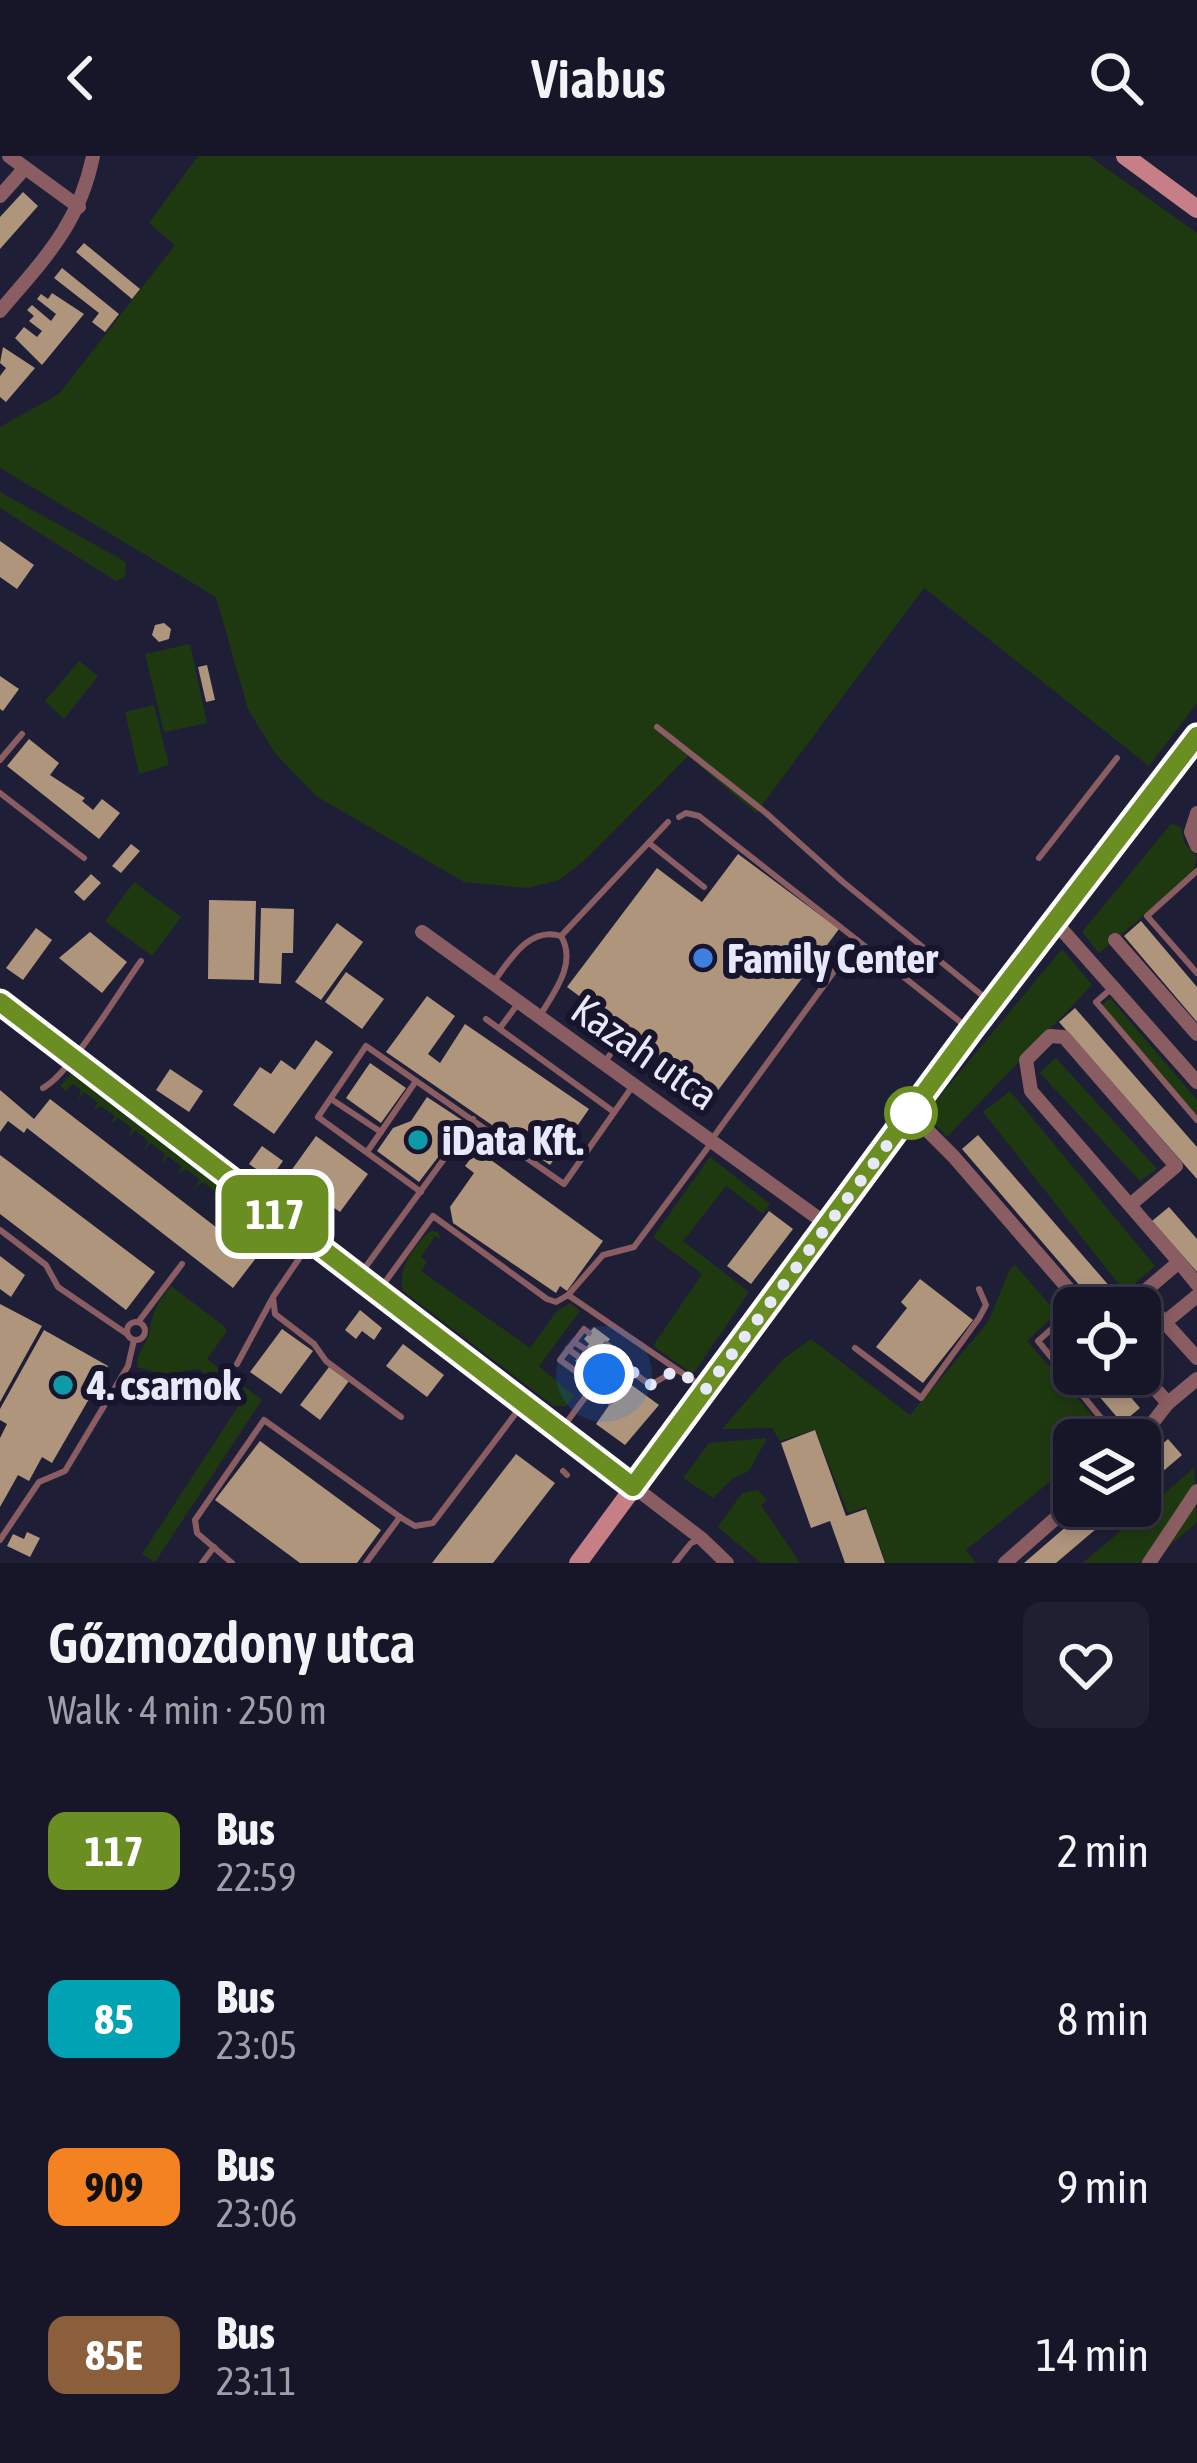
<!DOCTYPE html>
<meta charset="utf-8">
<style>
body{margin:0;font-family:"Asap Condensed",sans-serif;background:#201f31;color:#f1f3f6;height:100vh;display:flex;flex-direction:column;font-size:45px;white-space:nowrap}
*{box-sizing:border-box;margin:0}
p{font-size:39px;color:#9e9fa8}
.icon{flex:none;width:66px;height:66px;fill:none;stroke:currentColor;stroke-width:2;stroke-linecap:round;stroke-linejoin:round}
.map{position:relative;height:1407px;overflow:hidden}
.details{display:flex;flex-direction:column;background:#171629;flex:1}
.details>*{flex:none}
.badge{padding:0 24px;border-radius:18px;font-size:42px;line-height:78px}
.tools{position:absolute;left:1053px;top:1131px;display:grid;gap:24px}
.tools a{display:grid;place-items:center;width:108px;height:108px;border-radius:18px;background:#171629;box-shadow:0 6px 18px #0003,0 0 0 3px #363546;font-size:60px}
.you{position:absolute;width:60px;height:60px;margin:-30px;border:9px solid #fff;border-radius:50%;background:#1a73e8;box-shadow:0 0 0 18px #1a73e833}
.map>.badge{position:absolute;translate:-50% -50%;box-shadow:0 0 0 6px #fff}
.round{display:grid;place-items:center;flex:none;width:126px;height:126px;border-radius:18px;background:#201f31}
.overview{display:flex;align-items:center;justify-content:space-between;height:204px;padding:0 48px}
h1{font-size:57px;font-weight:600;line-height:90px}
ul{padding:0;list-style:none}
li{display:flex;align-items:center;gap:36px;height:168px;padding:0 48px}
li div{flex:1}
li b{display:block;font-size:45px}
li em{font-style:normal}
li .badge{min-width:132px;font-weight:700;text-align:center}
header{display:flex;justify-content:space-between;align-items:center;height:156px;padding:0 48px;background:#171629;font-size:54px;font-weight:600}
.map>svg:first-child{display:block}
</style>
<header><svg class="icon" aria-label="back" viewBox="0 0 24 24"><path d="M15 5l-7 7 7 7"/></svg>Viabus<svg class="icon" aria-label="search" viewBox="0 0 24 24"><circle cx="10" cy="10" r="6"/><path d="M15 15l6 6"/></svg></header>
<div class="map">
<svg width="1197" height="1407" viewBox="0 0 1197 1407">
<rect width="100%" height="100%" fill="#1f1e37"/>
<g fill="#1e3910">
<polygon points="198,0 1089,0 1197,77 1197,547 1149,610 924,432 756,657 688,600 585,704 559,724 528,732 464,726 316,640 275,597 248,553 216,441 0,312 0,271 59,238 175,89 149,67"/>
<polygon points="0,336 126,406 125,421 116,425 0,352"/>
<polygon points="190,488 207,567 164,576 145,498"/>
<polygon points="79,505 98,520 64,563 45,545"/>
<polygon points="154,549 169,609 139,618 125,556"/>
<polygon points="1171,668 1181,671 1184,686 1197,701 1192,719 1099,797 1082,776"/>
<polygon points="134,726 181,761 152,800 105,765"/>
<polygon points="1062,793 1092,829 947,981 925,958"/>
<polygon points="1110,842 1197,944 1197,959 1101,850"/>
<polygon points="1056,902 1157,1013 1140,1025 1040,917"/>
<polygon points="72,916 273,1070 269,1076 255,1066 248,1073 252,1064 237,1053 229,1059 234,1051 220,1039 212,1045 217,1037 203,1026 194,1032 200,1024 186,1013 177,1019 182,1011 168,1000 162,1008 165,998 151,987 144,995 148,985 135,974 128,982 132,972 118,962 110,968 115,960 101,950 93,955 98,947 84,936 78,944 81,934 73,928 66,935 60,930"/>
<polygon points="1010,935 1155,1110 1125,1136 983,956"/>
<polygon points="710,1001 770,1048 763,1058 726,1030 683,1085 749,1136 693,1218 653,1190 702,1118 653,1081"/>
<path d="M431,1075l7,1 3,7 -6,-3 -14,21 6,5 -6,9 109,77 26,-36 14,-9 10,8 -41,55 35,30 -8,10h-12l-151,-115c-6,-21 11,-47 28,-60z"/>
<polygon points="1015,1109 1057,1157 1027,1185 1109,1278 1102,1284 1074,1284 1074,1306 966,1394 976,1407 886,1407 866,1351 848,1357 815,1274 780,1285 772,1272 722,1273 783,1203 811,1183 910,1259 988,1166 1010,1113"/>
<path d="M171,1130l54,41 2,4 -20,28 55,41 -107,162 -13,-8 99,-152 -42,-33 -36,5 -26,-7c0,-16 11,-24 13,-37 3,-20 7,-27 21,-44z"/>
<polygon points="767,1282 749,1315 732,1323 713,1342 683,1322 709,1287"/>
<polygon points="1194,1312 1197,1366 1150,1407 1083,1407"/>
<polygon points="758,1334 767,1344 761,1349 800,1407 761,1407 718,1371 742,1337"/>
</g>
<g fill="#b0957d">
<polygon points="23,36 38,50 0,93 0,61"/>
<polygon points="84,87 140,133 132,143 76,96"/>
<polygon points="62,112 119,158 105,176 92,166 99,157 54,122"/>
<polygon points="52,137 84,158 42,209 15,182 24,171 37,181 42,175 29,165 34,160 27,154 32,149 51,165 56,158 37,143 41,138 48,143"/>
<polygon points="3,191 35,212 6,246 0,241 0,220 6,212 0,207"/>
<polygon points="0,385 34,409 17,433 0,421"/>
<polygon points="164,467 171,473 169,483 159,486 152,479 155,469"/>
<polygon points="207,509 215,544 206,546 198,511"/>
<polygon points="0,520 19,533 3,555 0,553"/>
<polygon points="29,583 59,607 50,619 85,642 82,645 93,654 102,643 120,657 99,683 7,610"/>
<polygon points="131,688 140,695 121,717 112,710"/>
<polygon points="738,698 839,773 707,949 649,907 656,897 567,831 657,712 702,746"/>
<polygon points="91,718 101,727 84,745 74,736"/>
<polygon points="209,744 256,745 254,824 208,823"/>
<polygon points="261,752 294,753 293,797 282,797 281,828 259,827"/>
<polygon points="1141,765 1197,831 1197,866 1124,780"/>
<polygon points="337,767 363,786 321,844 295,826"/>
<polygon points="36,772 52,784 23,824 6,812"/>
<polygon points="90,776 127,806 102,837 59,802"/>
<polygon points="346,816 384,843 362,873 325,846"/>
<polygon points="427,840 455,860 428,898 440,907 465,868 589,953 550,1009 386,896"/>
<polygon points="1075,852 1197,991 1197,1023 1059,866"/>
<polygon points="316,884 333,896 274,978 233,949 260,911 271,918 281,904 295,914"/>
<polygon points="370,907 406,932 381,967 346,942"/>
<polygon points="170,913 203,935 189,956 156,934"/>
<polygon points="0,934 34,963 50,943 256,1102 233,1132 27,972 24,977 8,965 0,976"/>
<polygon points="427,941 465,966 419,1026 377,995 393,972 411,965"/>
<polygon points="978,979 1118,1140 1104,1152 1099,1152 962,993"/>
<polygon points="316,980 368,1018 340,1056 288,1019"/>
<polygon points="262,990 283,1005 270,1023 249,1008"/>
<polygon points="477,994 603,1085 567,1135 560,1130 556,1137 453,1067 450,1051 474,1017 465,1010"/>
<polygon points="0,999 155,1116 126,1154 0,1058"/>
<polygon points="1169,1051 1197,1083 1197,1116 1152,1065"/>
<polygon points="769,1055 793,1073 751,1128 727,1110"/>
<polygon points="0,1100 25,1119 11,1141 0,1133"/>
<polygon points="920,1123 973,1164 923,1227 876,1191 907,1152 901,1146"/>
<polygon points="0,1148 42,1170 0,1246"/>
<polygon points="360,1154 382,1172 374,1184 362,1175 356,1183 345,1174"/>
<polygon points="594,1171 610,1183 586,1213 575,1205 589,1188 584,1183"/>
<polygon points="1071,1171 1074,1174 1074,1211 1053,1186"/>
<polygon points="282,1173 313,1195 281,1238 250,1216"/>
<polygon points="44,1174 108,1210 52,1307 42,1301 29,1325 18,1319 0,1351 0,1282 7,1268 0,1264 0,1253"/>
<polygon points="403,1188 444,1219 427,1241 386,1210"/>
<polygon points="329,1211 349,1225 320,1264 300,1249"/>
<polygon points="1080,1218 1111,1218 1140,1252 1122,1267"/>
<polygon points="626,1225 659,1249 625,1289 596,1268"/>
<polygon points="815,1274 846,1360 866,1353 885,1407 845,1407 830,1365 811,1372 781,1287"/>
<polygon points="1168,1283 1182,1299 1140,1335 1140,1308"/>
<polygon points="260,1285 381,1374 357,1407 300,1407 215,1344"/>
<polygon points="516,1298 555,1327 493,1407 432,1407"/>
<polygon points="1090,1350 1123,1350 1056,1407 1024,1407"/>
<polygon points="27,1376 40,1382 30,1401 7,1390 13,1378 24,1383"/>
</g>
<g fill="none" stroke-linecap="round" stroke-linejoin="round">
<g stroke="#8a5d62" stroke-width="6">
<polyline points="657,571 766,657 843,726 989,845"/>
<polyline points="0,604 22,578"/>
<polyline points="0,637 84,702"/>
<polyline points="679,661 686,657 699,660 857,784"/>
<polyline points="649,687 704,731"/>
<polyline points="1039,702 1117,602"/>
<polyline points="1197,715 1147,760 1197,817"/>
<polyline points="561,780 668,666"/>
<path d="M495,824c16,-22 35,-54 66,-44 16,27 -6,55 -20,78"/>
<polyline points="1112,832 1096,846 1197,964"/>
<polyline points="578,850 650,903"/>
<polyline points="486,863 614,956"/>
<polyline points="500,872 517,849"/>
<polyline points="604,907 622,882"/>
<path d="M43,932c27,-14 77,-98 98,-127"/>
<polyline points="331,943 381,976"/>
<polyline points="712,983 857,784 968,872"/>
<polyline points="367,996 416,925"/>
<polyline points="421,1036 318,961 366,890 564,1028 632,931"/>
<polyline points="0,1074 46,1109 58,1131 127,1178"/>
<polyline points="311,1085 273,1141 275,1158 314,1188 326,1205 401,1261"/>
<polyline points="359,1120 473,963"/>
<polyline points="380,1133 433,1060 547,1143 556,1146 568,1139 603,1099 634,1091 712,986"/>
<polyline points="568,1139 704,1232"/>
<polyline points="1074,1153 1038,1185 1119,1284"/>
<polyline points="139,1165 182,1108"/>
<circle cx="136" cy="1175" r="9"/>
<polyline points="589,1177 584,1173 560,1204 596,1230 610,1246"/>
<polyline points="574,1186 585,1193"/>
<polyline points="606,1188 613,1193 614,1202"/>
<polyline points="855,1192 921,1242 979,1162 986,1149 979,1133"/>
<polyline points="568,1193 579,1201"/>
<polyline points="596,1201 609,1211"/>
<polyline points="237,1208 272,1143"/>
<polyline points="590,1208 604,1218"/>
<polyline points="561,1274 614,1202 650,1229 677,1214"/>
<polyline points="563,1315 567,1319"/>
<polyline points="400,1361 415,1370 433,1367 522,1249"/>
<polyline points="0,1384 39,1326 65,1315 128,1210 134,1184"/>
<polyline points="202,1407 214,1391"/>
<polyline points="232,1407 197,1377 195,1364 264,1264 400,1361 366,1407"/>
<polyline points="675,1407 691,1387 699,1384"/>
</g>
<g stroke="#8a5d62" stroke-width="14">
<polyline points="9,0 79,51"/>
<polyline points="0,40 25,12"/>
<path d="M0,155c44,-52 79,-86 93,-155"/>
<polyline points="1197,657 1191,676 1197,690"/>
<polyline points="1055,766 1197,926"/>
<polyline points="422,776 829,1070"/>
<polyline points="1115,784 1197,878"/>
<polyline points="0,846 702,1383 727,1407"/>
<polyline points="911,958 954,1001 1085,1152"/>
<polyline points="1179,1106 1197,1128"/>
<polyline points="1140,1139 1197,1202"/>
<polyline points="1125,1152 1179,1106 1031,935 1026,904 1050,880 1064,881 1176,1010 1130,1049"/>
<polyline points="1164,1167 1197,1140"/>
<polyline points="1140,1216 1168,1247"/>
<polyline points="1139,1284 1168,1247 1197,1223"/>
<polyline points="1005,1407 1074,1346"/>
<polyline points="1149,1407 1197,1335"/>
</g>
<g stroke="#c67e87" stroke-width="18">
<polyline points="1125,0 1197,53"/>
<polyline points="578,1407 971,874 1197,581"/>
</g>
</g>
<g fill="none" stroke-linecap="round" stroke-linejoin="round">
<defs>
<polyline id="line" points="0,846 633,1331 971,874 1197,580"/>
</defs>
<use href="#line" stroke="#fff" stroke-width="27"/>
<use href="#line" stroke="#6b8e23" stroke-width="18"/>
<polyline stroke="#e7e8fa" stroke-width="12" stroke-dasharray="0 21.6" points="604,1218 614,1202 650,1229 676,1214 706,1233 911,957"/>
</g>
<circle fill="#3f7fe0" stroke="#16152d" stroke-width="4.5" cx="703" cy="802" r="12"/>
<circle fill="#fff" stroke="#6b8e23" stroke-width="6" cx="911" cy="957" r="24"/>
<g fill="#0f9aa8" stroke="#16152d" stroke-width="4.5">
<circle cx="418" cy="984" r="12"/>
<circle cx="63" cy="1229" r="12"/>
</g>
<g text-anchor="middle" dominant-baseline="central" stroke-width="12" stroke-linejoin="round" paint-order="stroke">
<g font-size="42" font-weight="bold" fill="#e7e8fa" stroke="#16152d" text-anchor="start">
<text x="727" y="802">Family Center</text>
<text x="442" y="984">iData Kft.</text>
<text x="87" y="1229">4. csarnok</text>
</g>
<g font-size="42" fill="#e7e8fa" stroke="#16152d">
<text transform="translate(645 896) rotate(35)">Kazah utca</text>
</g>
</g>
</svg>
<div class="tools">
<a><svg class="icon" aria-label="locate" viewBox="0 0 24 24"><circle cx="12" cy="12" r="6"/><path d="M12 2v4M12 18v4M2 12h4M18 12h4"/></svg></a>
<a><svg class="icon" aria-label="layers" viewBox="0 0 24 24"><path d="M12 4l9 5-9 5-9-5zM3 14l9 5 9-5"/></svg></a>
</div>
<div class="you" style="left:604px;top:1218px"></div>
<b class="badge" style="left:275px;top:1058px;background:#6b8e23;color:#fff">117</b>
</div>
<section class="details">
<div class="overview"><div><h1>Gőzmozdony utca</h1><p>Walk · 4 min · 250 m</p></div><a class="round"><svg class="icon" aria-label="heart" viewBox="0 0 24 24"><path d="M12 20l-8-8c-3-5 5-10 8-4 3-6 11-1 8 4z"/></svg></a></div>
<ul>
<li><span class="badge" style="background:#6b8e23;color:#fff">117</span><div><b>Bus</b><p>22:59</p></div><em>2 min</em></li>
<li><span class="badge" style="background:#00a3b4;color:#fff">85</span><div><b>Bus</b><p>23:05</p></div><em>8 min</em></li>
<li><span class="badge" style="background:#f58220;color:#111">909</span><div><b>Bus</b><p>23:06</p></div><em>9 min</em></li>
<li><span class="badge" style="background:#8b5e3c;color:#fff">85E</span><div><b>Bus</b><p>23:11</p></div><em>14 min</em></li>
</ul>
</section>
